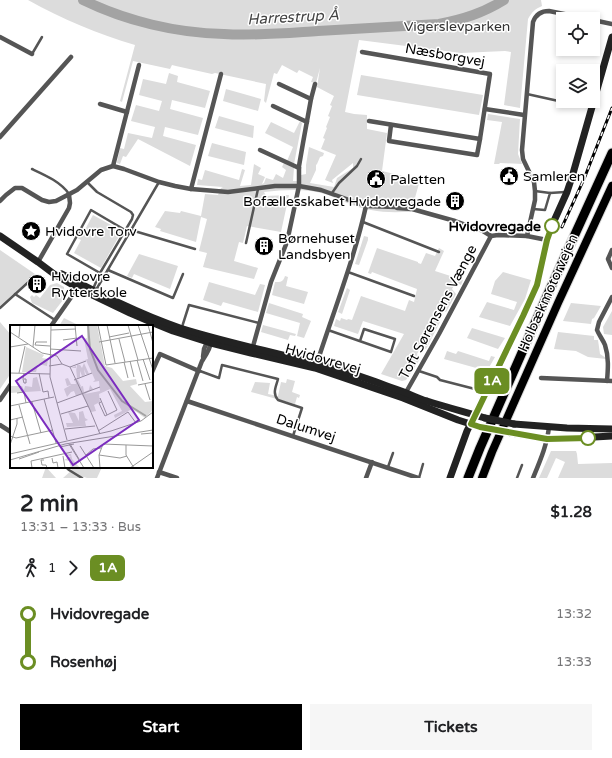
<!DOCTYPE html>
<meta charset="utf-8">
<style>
body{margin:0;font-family:"Varela Round",sans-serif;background:#f6f6f6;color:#202124;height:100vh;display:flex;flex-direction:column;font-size:15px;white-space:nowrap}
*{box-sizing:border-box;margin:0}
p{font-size:13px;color:#757577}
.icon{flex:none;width:22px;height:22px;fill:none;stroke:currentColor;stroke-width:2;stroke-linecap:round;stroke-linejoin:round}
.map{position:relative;height:478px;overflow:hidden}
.side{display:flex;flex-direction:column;background:#fff;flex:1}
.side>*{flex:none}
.badge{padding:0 8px;border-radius:6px;font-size:14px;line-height:26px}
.fabs{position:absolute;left:556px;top:12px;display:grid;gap:8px}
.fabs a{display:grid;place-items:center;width:44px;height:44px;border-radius:0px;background:#fff;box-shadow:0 2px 6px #0003;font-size:20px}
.map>.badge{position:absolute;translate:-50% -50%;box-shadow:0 0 0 2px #fff}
.legs{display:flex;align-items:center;gap:6px;height:44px;padding:0 20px;font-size:13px}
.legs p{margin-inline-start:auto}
.head{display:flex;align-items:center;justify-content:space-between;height:68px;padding:0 20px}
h1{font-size:22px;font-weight:700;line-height:30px}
.button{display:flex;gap:8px;margin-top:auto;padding:8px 20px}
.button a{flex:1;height:46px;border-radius:0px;background:#000;color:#fff;font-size:16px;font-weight:700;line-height:46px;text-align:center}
.button a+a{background:#f6f6f6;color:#202124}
ul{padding:0 20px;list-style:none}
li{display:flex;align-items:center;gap:14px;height:48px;font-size:15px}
li i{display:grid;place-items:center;width:6px;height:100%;margin:0 5px;background:currentColor}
li i::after{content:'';width:10px;height:10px;margin:-5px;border:3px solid;border-radius:50%;background:#fff}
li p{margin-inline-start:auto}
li:first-child i{background:linear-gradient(#0000 50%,currentColor 0)}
li:last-child i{background:linear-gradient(currentColor 50%,#0000 0)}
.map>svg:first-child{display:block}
</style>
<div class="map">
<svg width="612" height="478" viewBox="0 0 612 478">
<rect width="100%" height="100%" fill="#fff"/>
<g fill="#dcdcdc">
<path d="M28,0h513l1,6c-7,3 -10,6 -14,13l-8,89 -16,-3 7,-53 -6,-1 -44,2 -102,-13 -14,72 9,2 13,1v14l20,4 -5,38 38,9 -9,32c-13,0 -27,1 -40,-2 -15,-2 -29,-10 -43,-15 -22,-7 -42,-5 -64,-3l2,4 23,-1 -8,37 -34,-6 -4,17 -4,-1 -5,19 24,7 -4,11 -51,-12 4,-14 -8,-2 8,-32 -6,-2 -5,25 -36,-11 1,-2 -6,-2 10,-16 15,2 1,-2 20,5 4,-22 13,1 3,-7 2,-1 -26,-2 1,-6 4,1 3,-10 34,10 3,-11 3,1 -5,16 11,-1 3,-21 7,4 -3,6 7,3 -3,7 2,-1 2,-5 7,2 3,-6 7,4 3,-8 -4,-3 2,-4 10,5 -1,13h8v-6l5,-1v-9l3,-18 15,6 -1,3 -3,1 -3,7 -1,1v5l-6,13 24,4 3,-9 16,-10v-5l-21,17 1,3 -8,-3 11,-25 -15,-6 4,-10 -2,-1 4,-10 -1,-1 4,-10 -2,-1 4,-10 -2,-1 4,-9 -17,-9 3,-19 -4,15 -5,-1 2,-5 -14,-7 -2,3 -15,-8 -5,9 -3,-1 -8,30 -2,-2 2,-17 -51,-11 -3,1 -36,-8 -4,-1 -2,4 -37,-8 -11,41 -2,-1 15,-56c-37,-11 -73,-26 -107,-45z"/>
<polygon points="169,73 178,76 177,82 210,91 205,108 172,100 170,109 203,118 198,135 165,127 163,136 196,145 190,166 138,139 126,157 123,156 120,164 117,163 117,162 120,148 124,149 128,133 152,138 155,127 131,121 136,105 159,111 162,101 139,95 143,79 166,84"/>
<polygon points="361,75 483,95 479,115 357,95"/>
<polygon points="226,89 261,99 258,111 223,101"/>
<polygon points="488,114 520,119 518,154 522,164 500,163 499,164 494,164 502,122 487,120"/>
<polygon points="219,116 254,126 253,138 215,128"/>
<polygon points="300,121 302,123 294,164 287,161 293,147 265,133 271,122 294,133"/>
<polygon points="212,143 246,152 244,165 208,156"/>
<polygon points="93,215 122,231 101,268 74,253 81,240 77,238 79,234 82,235"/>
<polygon points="364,236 368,237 368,240 359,265 355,264"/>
<polygon points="377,248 418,262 418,263 421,264 426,253 435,256 439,248 444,251 435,271 463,280 461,285 456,282 452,289 456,294 446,312 441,309 437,317 440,322 426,349 421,347 417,354 420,359 406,380 402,381 381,374 404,334 363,321 358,334 334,326 336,319 340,321 341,318 347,320 348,319 352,320 361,296 405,311 409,300 414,302 417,289 372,272 371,274 368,273"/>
<polygon points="0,250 35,274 0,306"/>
<polygon points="139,254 178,266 170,289 134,274 132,278 127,276"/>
<polygon points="503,272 531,280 525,299 510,326 479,317 487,302 514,310 517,302 491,294 495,281"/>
<path d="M285,276l3,1 -2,9 22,6 -4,12 -32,-9 3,-13c6,0 8,0 10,-6z"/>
<polygon points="209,282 255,295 260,284 265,285 258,312 223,302 221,306 203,300"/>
<polygon points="57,283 64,287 64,290 66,296 53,313 32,303 30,297 32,295 34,297 36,295 40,298 50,285"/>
<polygon points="347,288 350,290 342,314 338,312"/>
<polygon points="269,303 303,314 302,317 311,321 304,338 297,336 300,323 266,313"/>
<polygon points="571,303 601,306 594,318 592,319 591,324 563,321"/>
<polygon points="612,311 612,335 604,334 603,327"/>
<polygon points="64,318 80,326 59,326"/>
<polygon points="0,322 11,335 11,373 0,389"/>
<polygon points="263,325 296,334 295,336 290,335 288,340 261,332"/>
<polygon points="472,328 505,338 498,349 467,338"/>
<polygon points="558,332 594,336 594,340 598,340 600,354 606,358 606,359 588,357 576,351 554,349"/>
<polygon points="447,351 456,354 458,351 489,361 491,356 495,357 487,371 444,359"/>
<polygon points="287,379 295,381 292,392 300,395 299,398 297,397 295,404 251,392 255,382 270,383 268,394 278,396 281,382 286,383"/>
<polygon points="551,451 576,451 577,454 578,464 612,463 612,478 558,478 565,462 556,458 547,478 539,478"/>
<polygon points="46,467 56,478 42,478"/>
<polygon points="69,467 102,467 97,478 87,478 84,477 83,478 63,478 72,470"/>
</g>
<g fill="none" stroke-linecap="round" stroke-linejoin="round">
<path stroke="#a3a3a3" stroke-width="10" d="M83,0c43,21 93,33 141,34 31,2 63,-1 94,-3 41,-2 81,-5 121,-7 25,-5 44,-11 65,-24"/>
<defs>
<polyline id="primary" points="482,478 492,452 558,303 612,186"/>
<polyline id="highway" points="468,478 480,448 546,298 612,153"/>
</defs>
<use href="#primary" stroke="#dbdbdb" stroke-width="10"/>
<use href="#highway" stroke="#dbdbdb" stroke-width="11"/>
<g stroke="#555" stroke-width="2.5">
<polyline points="32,54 42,37"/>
<polyline points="527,94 581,106"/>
<path d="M32,169c13,6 29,13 37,25"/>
<polyline points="87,182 97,192 131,212 133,215 132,219 100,273 93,289"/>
<polyline points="332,193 339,183 357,166 361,159"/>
<polyline points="550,193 565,192"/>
<polyline points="533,209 545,210 550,193 535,191"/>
<polyline points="363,222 439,252"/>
<polyline points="131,230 195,249"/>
<polyline points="246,243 258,189"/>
<polyline points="108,270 173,298 183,274"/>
<polyline points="348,272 414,296"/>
<polyline points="100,273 67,254 91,210 125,230"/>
<polyline points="96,290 159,182"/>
<polyline points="15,294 55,320"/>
<polyline points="0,308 35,276"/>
<polyline points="182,327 189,305 259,323"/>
<polyline points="328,330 391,352 395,339 364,329 360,341"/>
<path d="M200,371l19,7 3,-13 56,14c-2,8 -6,14 0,21l24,8 -9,28"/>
<polyline points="419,371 437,377 440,380 475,389"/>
<polyline points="66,467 69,470 82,478"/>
<polyline points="388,467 393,453"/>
<polyline points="419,478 423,464"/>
<polyline points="517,478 522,465"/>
</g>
<g stroke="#555" stroke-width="4.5">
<polyline points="593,20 612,24"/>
<polyline points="0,37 32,54"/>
<polyline points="362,52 490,74 480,139 369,121"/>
<polyline points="279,84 311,99"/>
<polyline points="100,104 127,112"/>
<polyline points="273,106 307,122"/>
<polyline points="485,109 524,115"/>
<polyline points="391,125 389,141 477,155 480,139"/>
<polyline points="0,137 71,57"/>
<polyline points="260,150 299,168"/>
<polyline points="113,166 139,65"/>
<polyline points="191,189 221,74"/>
<polyline points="0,201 6,195 15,188 22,188 42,200 49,202 56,201 77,190 101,170 113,166 124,169 159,182 175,186 191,189 228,192 275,186 299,186 321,190 366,206 396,207"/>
<polyline points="397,208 412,209 455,221 483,231 491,236 498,235 527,236 547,240"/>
<path d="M527,236l8,-36v-9l-1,-9 -11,-23 -1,-9 11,-128c3,-8 8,-11 16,-11l40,8"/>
<polyline points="612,250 608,259 612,268"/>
<polyline points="38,262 69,208 70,203 69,195"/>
<polyline points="51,326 79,286"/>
<polyline points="252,350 271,282 287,242 299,186 299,166 303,143 311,99 315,84"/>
<polyline points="203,357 204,349 208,340"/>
<path d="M316,366c17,-53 38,-106 50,-160"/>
<polyline points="152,372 160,354 199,371"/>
<polyline points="541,378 612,381"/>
<path d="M607,381c1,-12 2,-24 -2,-36 -2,-5 -6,-10 -8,-15l2,-8 13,-25"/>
<polyline points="405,394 439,334 491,236"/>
<polyline points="0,400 11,384"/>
<polyline points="187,401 418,478"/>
<polyline points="0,425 11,432"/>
<polyline points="159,472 177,478"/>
<path d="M157,478l45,-117c4,-6 9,-13 9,-20"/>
<polyline points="366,478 372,462"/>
<path d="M533,478c7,-17 14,-33 16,-51"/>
</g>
<g stroke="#222" stroke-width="7">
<polyline points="0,236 38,262 54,274 78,288 130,313 151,322 173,331 211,343 251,353 315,368 403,398 458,420 480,427"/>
<path d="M62,274c38,20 77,40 118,54 51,16 104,26 155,41 24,6 46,15 69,23 8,3 15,7 23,9 19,6 38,11 58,17"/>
<polyline points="514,424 567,428 612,429"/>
<polyline points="511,433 547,439 577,438 612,436"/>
<polyline points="450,478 467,431 523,316 537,285 547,240 554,221 567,192 572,177 612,37"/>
</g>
<use href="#primary" stroke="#000" stroke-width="8"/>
<use href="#highway" stroke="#000" stroke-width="9"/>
<defs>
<polyline id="rail" points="562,227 584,179 612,108"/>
</defs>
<use href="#rail" stroke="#000" stroke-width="3"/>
<use href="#rail" stroke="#fff" stroke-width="1.5" stroke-dasharray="4.5" stroke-linecap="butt"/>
<g stroke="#222" stroke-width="7">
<polyline points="485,418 514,424"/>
<polyline points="480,427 511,433"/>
</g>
</g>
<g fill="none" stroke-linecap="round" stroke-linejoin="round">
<defs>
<polyline id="line-1" points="552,226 547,240 537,285 523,316 471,424 480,427 547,439 588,438"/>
</defs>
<use href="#line-1" stroke="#fff" stroke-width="9"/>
<use href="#line-1" stroke="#6b8e23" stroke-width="6"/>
</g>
<defs>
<symbol id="civic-disc" viewBox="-11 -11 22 22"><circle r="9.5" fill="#000" stroke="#fff"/><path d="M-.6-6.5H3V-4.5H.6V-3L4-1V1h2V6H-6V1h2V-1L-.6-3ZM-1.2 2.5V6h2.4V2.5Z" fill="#fff"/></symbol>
<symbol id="building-disc" viewBox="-11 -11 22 22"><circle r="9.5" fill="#000" stroke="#fff"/><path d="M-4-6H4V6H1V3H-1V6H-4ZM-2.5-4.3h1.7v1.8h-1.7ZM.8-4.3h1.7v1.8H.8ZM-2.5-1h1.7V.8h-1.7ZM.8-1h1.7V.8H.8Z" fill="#fff"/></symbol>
<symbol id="sight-disc" viewBox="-11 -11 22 22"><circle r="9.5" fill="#000" stroke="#fff"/><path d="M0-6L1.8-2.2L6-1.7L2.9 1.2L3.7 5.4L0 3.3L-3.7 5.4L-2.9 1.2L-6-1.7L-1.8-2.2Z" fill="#fff"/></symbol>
</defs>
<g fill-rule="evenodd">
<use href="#civic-disc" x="498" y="165" width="22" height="22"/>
<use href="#civic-disc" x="365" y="168" width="22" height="22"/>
<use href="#building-disc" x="444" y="190" width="22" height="22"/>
<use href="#sight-disc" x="20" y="220" width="22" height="22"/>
<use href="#building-disc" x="253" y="235" width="22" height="22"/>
<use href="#building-disc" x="26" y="273" width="22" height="22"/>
</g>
<g fill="#fff" stroke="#6b8e23" stroke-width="2">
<circle cx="552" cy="226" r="7"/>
<circle cx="588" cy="438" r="7"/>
</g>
<g text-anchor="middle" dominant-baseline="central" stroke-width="3" stroke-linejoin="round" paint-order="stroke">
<g font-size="14" fill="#333" stroke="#fff">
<text x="457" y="26">Vigerslevparken</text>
</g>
<g font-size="14" fill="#000" stroke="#fff">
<text transform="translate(445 55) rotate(10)">Næsborgvej</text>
<text transform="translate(548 293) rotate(-66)">Holbækmotorvejen</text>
<text transform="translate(438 312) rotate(-62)">Toft Sørensens Vænge</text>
<text transform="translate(323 359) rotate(16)">Hvidovrevej</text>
<text transform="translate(306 428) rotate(18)">Dalumvej</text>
</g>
<g font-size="14" fill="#000" stroke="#fff" text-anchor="start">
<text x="523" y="176">Samleren</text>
<text x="390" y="179">Paletten</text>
<text x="441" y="201" text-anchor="end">Bofællesskabet Hvidovregade</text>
<text x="45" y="231">Hvidovre Torv</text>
<text x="278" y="238">Børnehuset<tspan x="278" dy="16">Landsbyen</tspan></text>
<text x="51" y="276">Hvidovre<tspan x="51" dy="16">Rytterskole</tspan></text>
</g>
<g font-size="14" font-weight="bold" fill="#000" stroke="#fff" text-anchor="end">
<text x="541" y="226">Hvidovregade</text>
</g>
<g font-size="15" font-style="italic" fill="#444" stroke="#fff">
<text transform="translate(293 17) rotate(-3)">Harrestrup Å</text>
</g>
</g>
<g transform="translate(10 325)">
<rect width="143" height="143" fill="#fff"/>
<path d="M77,0h10l8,41 7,2 11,13 13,-2 1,5 -7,2 15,16 8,-1v9l-8,8 -13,-9 -17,9 -1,-3 8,-4 -12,-22 -11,5 1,8 -6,3 2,6 -5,1 -11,-21 2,3 -6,2 -2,-5 -3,1 -4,5 -3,-8 7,-4 -4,1 -2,-7 3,-1 3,6h5l-1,-4h3l3,6 -2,1 4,-1 1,6 5,-2 1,-5 3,4 -8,5 15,-3 -1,-10 -6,1 2,-2 -9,-20 -7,2 9,-3 -4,-20 3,-1zM16,22l18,8 -2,3 6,1 -1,7 -9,-2 -2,8h-14zM74,38l5,11h-3l-2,-5 1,6 -3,1 -2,-5v6l-3,1 -1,-10h-5l5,-2 1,4v-5h3l2,3zM27,52l4,14 -31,2v-7h12l2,4 1,-4 7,1 1,-9zM73,86l2,7 3,2 -3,1 1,5 -19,1 -1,-4h7l-5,-11 7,1 4,8v-9zM61,129l1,5 8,9h-9l-2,-7 -5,-1 7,-4 -8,-1z" fill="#dcdcdc"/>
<path fill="none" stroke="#a3a3a3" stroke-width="2" d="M78,0l2,24 8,21 24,31 24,15"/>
<path fill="none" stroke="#999" stroke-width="1" d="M41,0l-1,52 17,63M65,0l2,21M88,0l8,40 47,-7M97,0l8,38M118,0l10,35M128,0l15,45M138,0l5,18M41,5l25,-1M0,7l32,21 15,3 5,8M9,12l1,-12M99,12l20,-4M109,14l6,23M53,15l14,-2M37,17h-11l-1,3 15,1M89,17l54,-10M0,22l18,-3M23,22l2,-22M40,24l31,2M133,34l7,21M127,35l6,21M120,36l4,16M114,37l4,16M52,39l8,3 20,43M39,41l13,-2M60,42l16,-6M0,48l40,1M9,48l6,-27M14,48l-1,6 1,4h2v-4h-2M29,48l4,19 5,-1 1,7M64,55l18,-7M135,59l5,16M128,60l15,-3M7,68l7,-1 2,11M90,73l7,17 10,-5 -9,-19M34,74l12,44M22,77l9,31M91,77l-2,1 6,13 2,-1M47,78l43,-16M9,80l11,39M0,81l44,-9M80,85l10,24M51,89l27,-8M0,95l13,-3M55,104l30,-3M88,106l30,-19 8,11M131,109l12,-1M0,111l6,2 37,-8M59,119l15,24M60,119l9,15M0,120l7,-21v-6M116,120v10l8,13M70,121l14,22M50,122l14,-3M0,129l101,-23 30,-10 12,-9M76,130l7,-6 8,-1M89,130l21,3 7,-2M53,131l2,12M42,133l1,5 4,-1 1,6M9,134l20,-7M0,135l55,-16 88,-14M34,135h-3l1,5h4l1,3M22,143l-1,-7 41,-9M90,143l-1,-13 4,-11 50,2M120,143l23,-16"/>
<path fill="#7b2cbf" fill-opacity="0.15" stroke="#7b2cbf" stroke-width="2" d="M72,11l57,84 -66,45 -57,-84z"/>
<rect width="143" height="143" fill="none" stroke="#000" stroke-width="2"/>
</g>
</svg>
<div class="fabs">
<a><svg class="icon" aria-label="locate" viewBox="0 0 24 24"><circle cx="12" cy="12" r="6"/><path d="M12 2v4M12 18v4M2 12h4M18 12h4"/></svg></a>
<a><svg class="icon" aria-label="layers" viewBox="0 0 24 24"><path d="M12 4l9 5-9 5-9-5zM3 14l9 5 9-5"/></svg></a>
</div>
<b class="badge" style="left:492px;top:381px;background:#6b8e23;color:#fff">1A</b>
</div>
<section class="side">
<div class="head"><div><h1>2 min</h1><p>13:31 – 13:33 · Bus</p></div><b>$1.28</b></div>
<div class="legs"><svg class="icon" aria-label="walk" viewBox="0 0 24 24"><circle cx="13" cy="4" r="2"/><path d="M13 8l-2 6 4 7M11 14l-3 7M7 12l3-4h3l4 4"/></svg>1<svg class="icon" aria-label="forward" viewBox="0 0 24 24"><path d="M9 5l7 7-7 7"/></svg><b class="badge" style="background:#6b8e23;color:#fff">1A</b></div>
<ul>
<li><i style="color:#6b8e23"></i><b>Hvidovregade</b><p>13:32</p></li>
<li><i style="color:#6b8e23"></i><b>Rosenhøj</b><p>13:33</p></li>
</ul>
<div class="button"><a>Start</a><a>Tickets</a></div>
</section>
